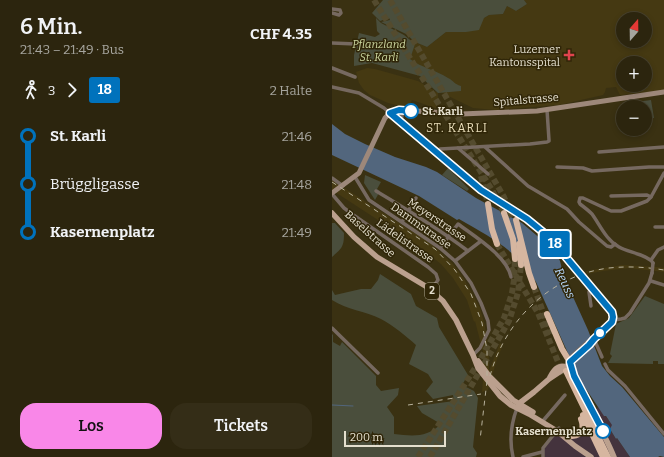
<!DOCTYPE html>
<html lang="de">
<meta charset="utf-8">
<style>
body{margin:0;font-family:Bitter,serif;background:#342d17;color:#f1f3f6;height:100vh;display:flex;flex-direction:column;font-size:15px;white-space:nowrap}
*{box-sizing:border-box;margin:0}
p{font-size:13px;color:#a6a59e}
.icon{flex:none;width:22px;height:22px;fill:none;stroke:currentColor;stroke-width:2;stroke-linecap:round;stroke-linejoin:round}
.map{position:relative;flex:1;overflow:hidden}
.sheet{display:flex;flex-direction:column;background:#2c250e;width:332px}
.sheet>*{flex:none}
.badge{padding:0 8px;border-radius:3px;font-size:14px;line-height:26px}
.needle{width:26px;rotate:20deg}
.fabs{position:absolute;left:284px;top:12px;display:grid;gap:8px}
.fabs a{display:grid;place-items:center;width:36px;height:36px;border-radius:50%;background:#2c250e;box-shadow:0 2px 6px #0003,0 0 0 1px #48422e;font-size:20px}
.scale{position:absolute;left:12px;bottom:10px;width:102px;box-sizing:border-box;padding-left:4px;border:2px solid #e4dfce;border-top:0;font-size:11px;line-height:14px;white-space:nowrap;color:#e4dfce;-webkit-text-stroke:3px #302608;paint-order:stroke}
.map>.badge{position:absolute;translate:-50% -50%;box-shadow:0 0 0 2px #fff}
.legs{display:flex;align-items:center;gap:6px;height:44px;padding:0 20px;font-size:13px}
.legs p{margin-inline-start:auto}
.head{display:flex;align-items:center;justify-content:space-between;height:68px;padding:0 20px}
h1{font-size:22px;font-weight:600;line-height:30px}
.cta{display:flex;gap:8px;margin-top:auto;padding:8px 20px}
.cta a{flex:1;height:46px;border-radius:16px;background:#f987e8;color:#111;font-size:16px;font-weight:600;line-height:46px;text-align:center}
.cta a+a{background:#342d17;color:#f1f3f6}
ul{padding:0 20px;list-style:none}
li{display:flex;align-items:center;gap:14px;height:48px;font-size:15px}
li i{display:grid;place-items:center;width:6px;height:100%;margin:0 5px;background:currentColor}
li i::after{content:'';width:10px;height:10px;margin:-5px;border:3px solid;border-radius:50%;background:#2c250e}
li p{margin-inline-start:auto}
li:first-child i{background:linear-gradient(#0000 50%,currentColor 0)}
li:last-child i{background:linear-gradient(currentColor 50%,#0000 0)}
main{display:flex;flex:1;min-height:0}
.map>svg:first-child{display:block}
</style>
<main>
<section class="sheet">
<div class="head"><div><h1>6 Min.</h1><p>21:43 – 21:49 · Bus</p></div><b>CHF 4.35</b></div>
<div class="legs"><svg class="icon" aria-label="walk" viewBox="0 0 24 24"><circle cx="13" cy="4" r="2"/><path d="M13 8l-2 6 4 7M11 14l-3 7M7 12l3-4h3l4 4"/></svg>3<svg class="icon" aria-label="forward" viewBox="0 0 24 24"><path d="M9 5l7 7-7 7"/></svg><b class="badge" style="background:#0072bc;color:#fff">18</b><p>2 Halte</p></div>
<ul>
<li><i style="color:#0072bc"></i><b>St. Karli</b><p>21:46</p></li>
<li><i style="color:#0072bc"></i><span>Brüggligasse</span><p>21:48</p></li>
<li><i style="color:#0072bc"></i><b>Kasernenplatz</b><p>21:49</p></li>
</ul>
<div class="cta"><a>Los</a><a>Tickets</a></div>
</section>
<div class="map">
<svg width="332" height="457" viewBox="0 0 332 457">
<rect width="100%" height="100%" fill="#3a3112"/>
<polygon fill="#44333d" points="266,407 281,425 278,429 284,439 285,438 298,457 213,457 211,450 225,433 237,442"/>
<g fill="#453912" fill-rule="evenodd">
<path d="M192,0h140v91l-44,4 -4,-8 -10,1 -1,4 -2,3 -44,10 -64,5 -22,-2 -35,-17 -28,-32 5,-17 12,5 19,-15h20l18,-14 5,-3 14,-1 4,-8 9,5 11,-7zM291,19h22v22h-22zM291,63h22v22h-22z"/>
<polygon points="35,68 43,69 86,81 106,93 106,109 80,100 77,106 68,106 56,103 38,95 32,90 27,83 24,72"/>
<polygon points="0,180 98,243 120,263 132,279 148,308 153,326 157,358 157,371 168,343 171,345 165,359 156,390 150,392 151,379 151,352 143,321 142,322 135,300 121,278 109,264 89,248 0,190"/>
<polygon points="290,265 326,267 332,268 332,272 297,268 271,271 255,274 254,271"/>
</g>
<g fill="#4a4e3c">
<polygon points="51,0 192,0 195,4 184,11 175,6 171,14 157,15 152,18 147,30 134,32 114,32 95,47 83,42 74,34 49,22 58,20 57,18 48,21 40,13"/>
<path d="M44,18l5,5 23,12 11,9 -5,15c12,9 26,11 38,19 6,3 6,6 13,8v5l-23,2 -18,-17 -48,-13 -18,3v-11l5,-22 16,4 5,-3 -3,-3z"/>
<polygon points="319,100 322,118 313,119 313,107 298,107 297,103"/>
<polygon points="117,167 118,170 137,189 135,191 110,175"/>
<polygon points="33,175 49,182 45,189 48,191 43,200 32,183"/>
<path d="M0,223h3l9,10c0,14 -2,15 -12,24z"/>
<path d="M48,274l31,20 5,12 21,12 2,9 29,48 -6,10 12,6 4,7 -5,49 4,6 -1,4h-144v-123l1,1v7l7,4 2,-4 34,34v9l5,6 18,-3 -1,7 -11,12 7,10v17c18,2 33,4 47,-10l-19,-11 -5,-7 37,-5 -1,-6 -20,4 -7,-8 7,-9 -5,-8 -19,-10 7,-19c-10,-9 -22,-19 -35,-26 -16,-8 -34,-9 -49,-19v-10l3,5 26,-6h10l7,-9z"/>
<polygon points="313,296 332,304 332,364 326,364 326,361 321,361 321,364 276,363 280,356 278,354 284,324 297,318"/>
</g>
<path fill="#52667d" d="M0,124l13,10 20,10 30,13 31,10 11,5 39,26 46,25 20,17 14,13 4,8 4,16 24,53 14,36 8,10 12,11 42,50v20l-4,-1 -2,1h-28l-13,-19 -1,1 -6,-10 2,-4 -6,-9h-2l-24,-36 -44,-98c-21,-33 -44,-44 -77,-63l-2,1 -38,-24 -87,-41z"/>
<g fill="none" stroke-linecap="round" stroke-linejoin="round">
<polyline stroke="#52667d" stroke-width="1" points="0,405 21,406"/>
<g stroke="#544b2e" stroke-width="6" stroke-dasharray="6 3" stroke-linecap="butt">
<polyline points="42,0 160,190 172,213"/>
<polyline points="58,0 172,197 180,217"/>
<polyline points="149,176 156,204"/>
<polyline points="165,244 206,313 231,374"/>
<polyline points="202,287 219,334"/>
<polyline points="86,457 145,365 172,318 180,293 182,280 183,259"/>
<polyline points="98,457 177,321 186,293 189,265"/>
</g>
<g stroke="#766960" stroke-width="3.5">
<polyline points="0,9 8,10 9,13 7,15 0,13"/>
<polyline points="0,43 24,44"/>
<polyline points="0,68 23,77"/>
<polyline points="0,87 27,93 52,108 149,190 195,219 208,230 217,237 279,312 281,320"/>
<polyline points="69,122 70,115 73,110"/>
<polyline points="153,147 196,186 235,209 247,222 275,246 279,247 283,244"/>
<polyline points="126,148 156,174"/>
<polyline points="104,151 108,149 198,144 215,142 217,141 217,140 215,110"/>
<polyline points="267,152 332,147"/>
<polyline points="225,167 251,168 260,171 317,167 332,167"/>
<polyline points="23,177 37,200 108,248 123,261 139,283 149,303 156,321 157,330 148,348 141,355"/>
<polyline points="0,178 11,186"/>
<path d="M44,191c32,19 63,38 92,60"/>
<polyline points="0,194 12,208 20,214 96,267 104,274 106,280 99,290"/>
<polyline points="279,196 315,195 319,197"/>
<polyline points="70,222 84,198"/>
<polyline points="323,227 332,227"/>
<path d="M108,248l18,-24c16,12 49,32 53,53"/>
<polyline points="319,260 326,250 332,247"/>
<polyline points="123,261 149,241"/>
<path d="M321,263c-4,-8 -26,-11 -34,-16 -13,-7 -19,-22 -27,-33 -4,-4 -8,-7 -12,-10l-1,-2 1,-4h3l28,13h10l26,-10 4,-4 13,-24"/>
<polyline points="319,281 332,285"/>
<polyline points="259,306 257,292 259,288"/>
<polyline points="0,328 46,373"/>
<polyline points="262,339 270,357"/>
<polyline points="236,359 256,341 261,339"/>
<polyline points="238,363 257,345 281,320 289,319 293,318 298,313 317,283 320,273"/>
<polyline points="273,364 276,370 293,386 332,434"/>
<polyline points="210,422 233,395"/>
<path d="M181,457c-4,-17 -2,-33 4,-49"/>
<polyline points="191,457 210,452"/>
<polyline points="211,457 211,448 227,428"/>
</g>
<polyline stroke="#9d887a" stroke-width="5" points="0,193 27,173 53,118 58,113 69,110 129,114 205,111 332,92"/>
<g stroke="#bba08e" stroke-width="5.5">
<polyline points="0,213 22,237 45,257 95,287 111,301 124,320 141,355 146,368 168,396 179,405 197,414 225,431 243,446 259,457"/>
<polyline points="146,361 157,376 181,400 201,412"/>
<path d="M238,363c11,33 31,62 44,94"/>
<path d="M218,377c4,-7 8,-13 17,-10"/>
<polyline points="186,407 189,402 202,392 217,379 232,369 238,363"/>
</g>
<g stroke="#d6b6a0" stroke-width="6">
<polyline points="156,204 160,229 165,244"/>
<polyline points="172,213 181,239 183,259"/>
<polyline points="184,220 197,273 202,287"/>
<polyline points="187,244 189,265"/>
<polyline points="215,314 230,349 236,359"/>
<polyline points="234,371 276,457"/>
<polyline points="251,415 271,457"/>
<path d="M240,436c11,-1 12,-9 9,-17"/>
</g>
<g stroke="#b8b29d" stroke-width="1" stroke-dasharray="5 5" stroke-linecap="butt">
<polyline points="0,182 103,249 123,270 139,294 150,323 155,350 155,381 148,440"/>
<path d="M158,376c15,-56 61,-101 119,-108 19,-2 37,-1 55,2"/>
<polyline points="76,405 149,394"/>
</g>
<polyline stroke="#766960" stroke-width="3.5" points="320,273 321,263"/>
</g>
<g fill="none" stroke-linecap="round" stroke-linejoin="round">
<defs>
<polyline id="line-1" points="79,111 67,110 58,113 149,190 195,219 217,237 280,312 281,317 280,322 262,339 257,345 238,362 242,376 271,431"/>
</defs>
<use href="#line-1" stroke="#fff" stroke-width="9"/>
<use href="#line-1" stroke="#0072bc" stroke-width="6"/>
</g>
<path fill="#e0444e" stroke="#302608" stroke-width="1.5" d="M235 49h4v4h4v4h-4v4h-4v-4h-4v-4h4z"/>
<g fill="#fff" stroke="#0072bc" stroke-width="2">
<circle cx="79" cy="111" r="7"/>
<circle cx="268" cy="333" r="5"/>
<circle cx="271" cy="431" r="7"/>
</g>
<g text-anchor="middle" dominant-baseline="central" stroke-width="3" stroke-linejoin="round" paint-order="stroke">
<rect fill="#302608" stroke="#aea893" stroke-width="1" x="93" y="283" width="14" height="16" rx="3"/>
<g font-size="10" font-weight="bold" fill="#e4dfce">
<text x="100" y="291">2</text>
</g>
<g font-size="11" font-style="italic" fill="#cdd8a2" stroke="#302608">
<text x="47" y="44">Pflanzland<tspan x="47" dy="13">St. Karli</tspan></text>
</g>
<g font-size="11" fill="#e4dfce" stroke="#302608" text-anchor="end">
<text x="228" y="49">Luzerner<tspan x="228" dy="13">Kantonsspital</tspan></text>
</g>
<g font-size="11" fill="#e4dfce" stroke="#302608">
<text transform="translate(194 100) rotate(-5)">Spitalstrasse</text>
<text transform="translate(105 220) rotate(34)">Meyerstrasse</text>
<text transform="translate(89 226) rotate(35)">Dammstrasse</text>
<text transform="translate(38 234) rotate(42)">Baselstrasse</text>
<text transform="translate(73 241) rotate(35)">Lädelistrasse</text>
</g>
<g font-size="11" font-weight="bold" fill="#e4dfce" stroke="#302608" text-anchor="start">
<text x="90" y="111">St. Karli</text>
<text x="260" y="431" text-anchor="end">Kasernenplatz</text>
</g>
<g font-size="12" letter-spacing="1" fill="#e7dcb9" stroke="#302608">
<text x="125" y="128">ST. KARLI</text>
</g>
<g font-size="12" font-style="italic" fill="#b6d6f8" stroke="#302608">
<text transform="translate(233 283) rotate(65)">Reuss</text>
</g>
</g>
</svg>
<div class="fabs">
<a><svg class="needle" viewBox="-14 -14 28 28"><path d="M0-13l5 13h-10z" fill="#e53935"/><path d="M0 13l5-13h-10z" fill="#a6a59e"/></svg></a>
<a>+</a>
<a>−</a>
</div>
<div class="scale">200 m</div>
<b class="badge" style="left:223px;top:244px;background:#0072bc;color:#fff">18</b>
</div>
</main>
